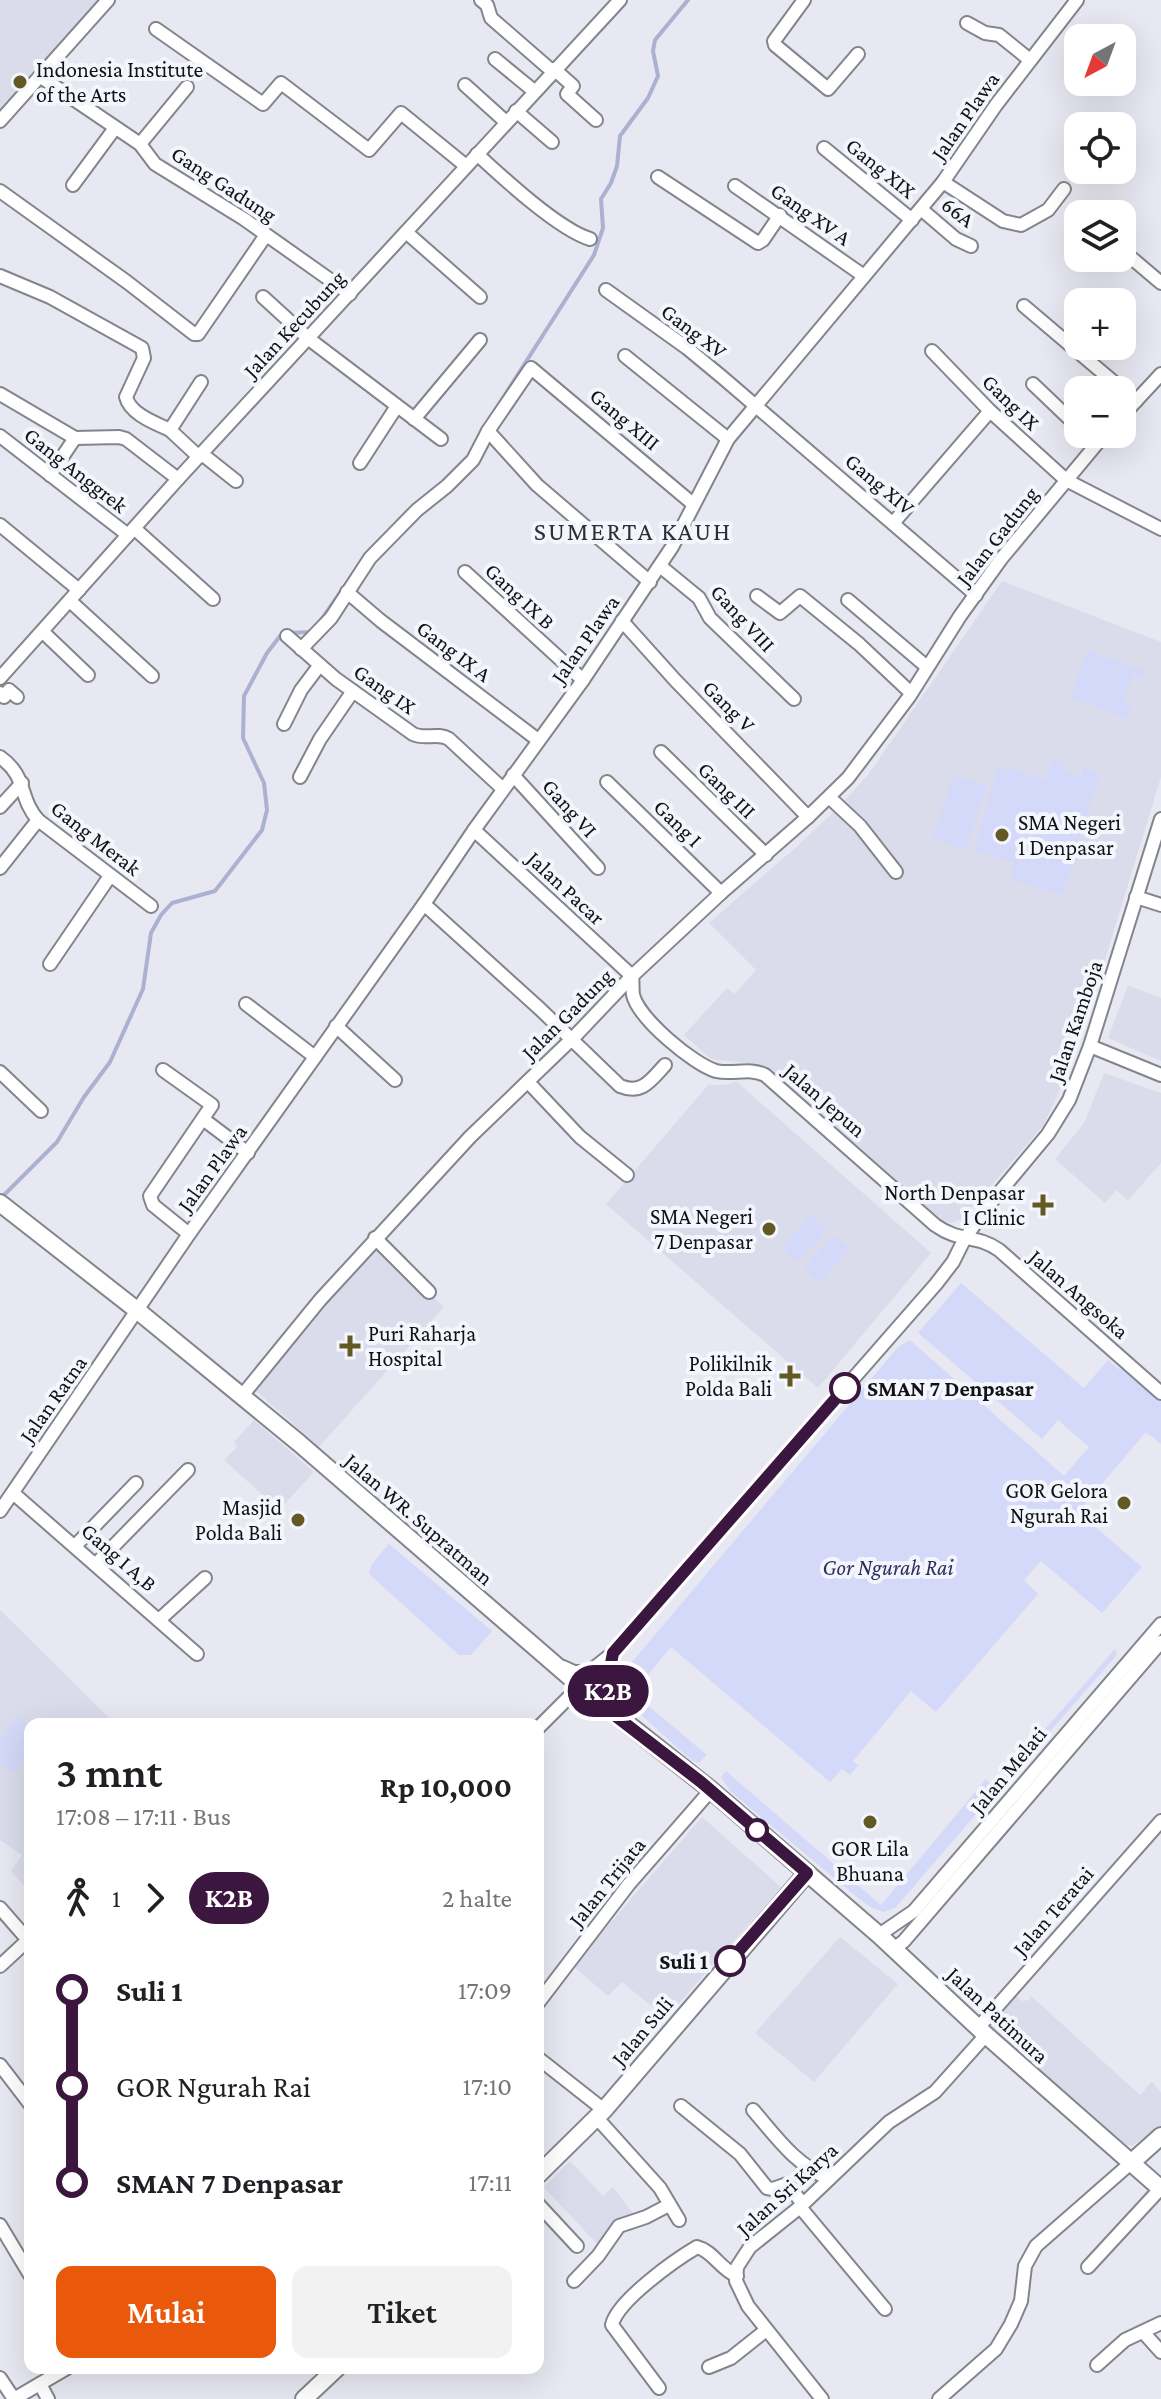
<!DOCTYPE html>
<html lang="id">
<meta charset="utf-8">
<style>
body{margin:0;font-family:"Crimson Pro",serif;background:#f2f2f2;color:#202124;height:100vh;display:flex;flex-direction:column;font-size:30px;white-space:nowrap}
*{box-sizing:border-box;margin:0}
p{font-size:26px;color:#757577}
.icon{flex:none;width:44px;height:44px;fill:none;stroke:currentColor;stroke-width:2;stroke-linecap:round;stroke-linejoin:round}
.map{position:relative;flex:1;overflow:hidden}
.drawer{position:absolute;left:24px;top:1718px;width:520px;height:656px;display:flex;flex-direction:column;background:#fff;border-radius:16px;box-shadow:0 8px 32px #0002}
.drawer>*{flex:none}
.badge{padding:0 16px;border-radius:26px;font-size:28px;line-height:52px}
.needle{width:52px;rotate:221deg}
.buttons{position:absolute;left:1064px;top:24px;display:grid;gap:16px}
.buttons a{display:grid;place-items:center;width:72px;height:72px;border-radius:16px;background:#fff;box-shadow:0 8px 32px #0002;font-size:40px}
.map>.badge{position:absolute;translate:-50% -50%;box-shadow:0 0 0 4px #fff}
.legs{display:flex;align-items:center;gap:12px;height:88px;padding:0 32px;font-size:26px}
.legs p{margin-inline-start:auto}
.headline{display:flex;align-items:center;justify-content:space-between;height:136px;padding:0 32px}
h1{font-size:44px;font-weight:600;line-height:60px}
.cta{display:flex;gap:16px;margin-top:auto;padding:16px 32px}
.cta a{flex:1;height:92px;border-radius:16px;background:#ea580c;color:#fff;font-size:32px;font-weight:600;line-height:92px;text-align:center}
.cta a+a{background:#f2f2f2;color:#202124}
ul{padding:0 32px;list-style:none}
li{display:flex;align-items:center;gap:28px;height:96px;font-size:30px}
li i{display:grid;place-items:center;width:12px;height:100%;margin:0 10px;background:currentColor}
li i::after{content:'';width:20px;height:20px;margin:-10px;border:6px solid;border-radius:50%;background:#fff}
li p{margin-inline-start:auto}
li:first-child i{background:linear-gradient(#0000 50%,currentColor 0)}
li:last-child i{background:linear-gradient(currentColor 50%,#0000 0)}
.map>svg:first-child{display:block}
</style>
<div class="map">
<svg width="1161" height="2399" viewBox="0 0 1161 2399">
<rect width="100%" height="100%" fill="#e7e8f1"/>
<g fill="#dadcec">
<polygon points="0,0 111,0 0,127"/>
<polygon points="1002,581 1161,642 1161,777 1074,1061 1043,1126 962,1219 951,1223 939,1220 766,1071 748,1063 711,1059 684,1035 727,988 735,994 756,970 709,923 794,849 838,808 868,775"/>
<polygon points="1128,985 1161,998 1161,1061 1108,1038"/>
<polygon points="1104,1073 1161,1093 1161,1163 1128,1200 1116,1190 1105,1203 1055,1159 1084,1123"/>
<polygon points="736,1081 931,1253 818,1388 606,1204 708,1085 726,1085"/>
<polygon points="378,1245 444,1307 319,1447 253,1388"/>
<polygon points="254,1420 314,1472 279,1510 224,1460 237,1447 234,1442"/>
<polygon points="0,1610 115,1724 30,1724 30,1893 11,1871 22,1855 0,1840"/>
<polygon points="702,1817 781,1887 666,2018 622,1982 608,1996 573,1966"/>
<polygon points="840,1937 898,1984 814,2082 755,2033"/>
<polygon points="1014,1994 1022,2001 1030,2000 1029,1994 1140,2095 1152,2081 1161,2093 1161,2126 1132,2146 1121,2144 985,2029"/>
<polygon points="570,2161 603,2196 613,2187 637,2218 618,2220 598,2245 544,2187"/>
</g>
<g fill="#d4d9f9">
<polygon points="1088,651 1145,671 1143,678 1133,675 1123,701 1132,705 1127,718 1070,697"/>
<polygon points="1052,759 1067,764 1065,771 1081,776 1083,768 1100,774 1062,895 1010,879 1014,863 974,851 997,768 1003,770 1004,767 1045,780"/>
<polygon points="953,775 987,786 966,850 933,838"/>
<polygon points="810,1215 827,1229 798,1263 782,1248"/>
<polygon points="833,1235 849,1249 820,1283 804,1268"/>
<polygon points="961,1283 1084,1388 1108,1360 1119,1369 1123,1368 1161,1400 1161,1444 1146,1432 1078,1512 1142,1567 1102,1613 1041,1561 1024,1580 1038,1594 936,1712 911,1691 853,1761 858,1765 850,1775 842,1769 830,1782 671,1647 633,1693 707,1755 699,1763 691,1760 625,1700 620,1686 627,1668 898,1347 910,1340 1064,1476 1089,1447 1058,1420 1042,1439 918,1333"/>
<polygon points="389,1544 492,1631 471,1655 459,1655 369,1574 372,1564"/>
<polygon points="1115,1649 1117,1654 1115,1657 1006,1782 1000,1783 999,1782"/>
<polygon points="17,1717 30,1726 30,1750 13,1773 0,1764 0,1741"/>
<polygon points="726,1771 881,1905 986,1779 996,1791 896,1907 884,1912 872,1908 858,1898 731,1792 721,1777"/>
</g>
<g fill="none" stroke-linecap="round" stroke-linejoin="round">
<g stroke="#adb1d1" stroke-width="4">
<polyline points="494,412 594,255 603,228 601,199 611,183 617,166 620,136 648,98 658,76 653,51 655,40 688,0"/>
<polyline points="319,623 353,574"/>
<polyline points="2,1197 57,1142 84,1097 110,1062 143,989 151,933 161,915 172,903 215,891 262,830 267,810 264,783 243,738 244,696 267,653 280,636 287,633 311,632"/>
</g>
<defs>
<g id="minor">
<polyline points="481,0 487,5 491,18 552,71"/>
<polyline points="804,0 774,41 775,45 828,89 858,54"/>
<polyline points="967,23 985,33 999,35 1030,60"/>
<polyline points="156,29 263,104 281,83 369,150 401,113 466,166"/>
<polyline points="495,59 534,91"/>
<polyline points="554,69 573,86 567,94 596,120"/>
<polyline points="41,77 140,144 155,164 244,219 350,294"/>
<polyline points="465,85 506,122"/>
<polyline points="516,111 552,142"/>
<polyline points="0,121 108,0"/>
<polyline points="140,144 187,87"/>
<polyline points="824,148 912,220"/>
<path d="M477,154c26,24 81,75 113,85"/>
<polyline points="658,177 758,243 763,240 780,215"/>
<polyline points="943,182 1003,221 1021,225 1048,210 1064,189"/>
<polyline points="73,185 115,128"/>
<polyline points="735,186 864,276"/>
<polyline points="0,191 127,282 194,334 198,334 266,235"/>
<polyline points="921,209 956,239 971,246"/>
<polyline points="406,232 480,297"/>
<polyline points="1122,250 1161,283"/>
<path d="M0,276l50,21 92,51 2,10 -18,39c4,17 29,26 44,33l31,-48"/>
<polyline points="606,290 687,348 722,377 976,595"/>
<polyline points="263,297 309,339 441,439"/>
<polyline points="1024,306 1136,401"/>
<polyline points="932,351 990,411 1066,480 1161,529"/>
<polyline points="625,356 728,439"/>
<polyline points="1033,384 1078,427"/>
<polyline points="0,394 75,438 50,475"/>
<polyline points="1122,416 1161,374"/>
<polyline points="414,419 480,340"/>
<polyline points="170,430 199,457"/>
<polyline points="488,431 537,485 650,582"/>
<polyline points="0,436 128,535"/>
<polyline points="75,438 119,437 126,439 178,479"/>
<polyline points="202,454 236,481"/>
<polyline points="360,463 397,406"/>
<polyline points="894,522 990,411"/>
<polyline points="0,525 79,590"/>
<polyline points="135,529 213,599"/>
<polyline points="660,566 699,598 710,618 794,699"/>
<polyline points="465,572 583,680"/>
<polyline points="347,592 381,621 538,740"/>
<polyline points="757,596 780,613 800,596 859,644 911,693"/>
<polyline points="848,600 927,667"/>
<polyline points="70,601 152,676"/>
<polyline points="622,621 675,680 808,817"/>
<polyline points="43,632 88,675"/>
<path d="M287,636l49,43 77,55c13,6 24,-2 36,5l54,50"/>
<polyline points="301,649 331,618 370,558 417,510 447,486 473,460 488,431 531,368 693,504"/>
<polyline points="0,678 178,479 620,0"/>
<polyline points="0,693 4,697 9,690 17,697"/>
<polyline points="284,724 301,690 319,666"/>
<polyline points="661,752 766,855"/>
<path d="M0,757c28,20 18,40 38,63l113,86"/>
<polyline points="513,775 598,868"/>
<polyline points="300,777 320,739 353,691"/>
<polyline points="607,782 721,893"/>
<polyline points="829,797 860,826 896,872"/>
<polyline points="0,807 22,783"/>
<polyline points="474,830 632,976"/>
<polyline points="0,868 38,820"/>
<polyline points="1136,897 1161,905"/>
<path d="M424,904l116,105 80,77c22,9 31,-6 45,-21"/>
<polyline points="50,964 110,876"/>
<path d="M632,976c1,6 0,13 1,19 6,24 60,69 83,76 17,4 33,-4 49,4l170,150c25,18 41,9 64,25l162,143"/>
<polyline points="246,1004 315,1057"/>
<polyline points="336,1026 395,1080"/>
<polyline points="1090,1046 1161,1075"/>
<polyline points="163,1070 212,1105 150,1196 153,1205 189,1234"/>
<polyline points="0,1072 41,1111"/>
<polyline points="528,1082 580,1137 627,1175"/>
<polyline points="203,1119 248,1153"/>
<polyline points="375,1238 429,1292"/>
<polyline points="241,1397 320,1300 470,1137 576,1035 632,976 721,893 808,817 848,778 909,697 960,616 1001,559 1105,434"/>
<polyline points="13,1493 197,1654"/>
<polyline points="0,1511 189,1234 424,904 474,830 583,680 672,547 728,439 943,182 996,105 1077,0"/>
<polyline points="75,1546 136,1483"/>
<polyline points="96,1564 188,1470"/>
<polyline points="159,1620 205,1578"/>
<polyline points="612,1656 607,1684 613,1712"/>
<polyline points="563,1667 574,1672 589,1672 613,1653 936,1284 953,1262 964,1240 983,1212 1048,1134 1069,1100 1090,1046 1161,819"/>
<polyline points="538,1728 580,1686"/>
<polyline points="0,1908 28,1940 0,1966"/>
<polyline points="879,1935 914,1911 1161,1624"/>
<polyline points="894,1949 904,1941 1161,1642"/>
<polyline points="538,2003 629,1884 711,1790"/>
<polyline points="978,2028 1161,1821"/>
<polyline points="538,2058 604,2110"/>
<polyline points="0,2065 30,2104"/>
<polyline points="681,2106 740,2154 767,2188 773,2189 787,2184 803,2204"/>
<path d="M753,2110c25,29 41,53 76,69"/>
<polyline points="597,2118 660,2188 679,2220"/>
<polyline points="538,2204 577,2246"/>
<polyline points="800,2207 885,2309"/>
<polyline points="0,2225 30,2275"/>
<polyline points="1088,2267 1160,2189"/>
<polyline points="574,2281 598,2256 619,2226 646,2217 669,2205"/>
<polyline points="1143,2332 1161,2352"/>
<polyline points="1097,2365 1125,2340 1161,2323"/>
<polyline points="709,2367 731,2358 765,2331"/>
<polyline points="0,2378 14,2399"/>
<polyline points="40,2384 48,2399"/>
<path d="M659,2388l-47,-63c5,-24 63,-65 85,-78 16,4 24,23 40,29"/>
<polyline points="14,2399 67,2368"/>
<polyline points="822,2399 748,2306 736,2281 737,2267 750,2247 800,2207 889,2122 935,2092 986,2035"/>
<polyline points="939,2399 996,2349 1011,2324 1021,2301 1025,2266 1036,2246 1132,2162"/>
</g>
<g id="major">
<polyline points="0,1203 138,1311 299,1443 580,1686 711,1790 879,1935 986,2035 1161,2189"/>
<polyline points="1132,2162 1161,2136"/>
<polyline points="538,2175 604,2110 807,1873"/>
<polyline points="304,2399 337,2368"/>
</g>
</defs>
<use href="#minor" stroke="#83858c" stroke-width="16"/>
<use href="#major" stroke="#83858c" stroke-width="20"/>
<use href="#minor" stroke="#fff" stroke-width="12"/>
<use href="#major" stroke="#fff" stroke-width="16"/>
</g>
<g fill="none" stroke-linecap="round" stroke-linejoin="round">
<defs>
<polyline id="line-1" points="730,1961 807,1873 701,1782 613,1714 607,1684 613,1653 845,1388"/>
</defs>
<use href="#line-1" stroke="#fff" stroke-width="18"/>
<use href="#line-1" stroke="#3b163f" stroke-width="12"/>
</g>
<g fill="#625925" stroke="#f4f6fe" stroke-width="3">
<circle cx="20" cy="82" r="8"/>
<circle cx="1002" cy="835" r="8"/>
<path d="M1039 1193h8v8h8v8h-8v8h-8v-8h-8v-8h8z"/>
<circle cx="769" cy="1229" r="8"/>
<path d="M346 1334h8v8h8v8h-8v8h-8v-8h-8v-8h8z"/>
<path d="M786 1364h8v8h8v8h-8v8h-8v-8h-8v-8h8z"/>
<circle cx="1124" cy="1503" r="8"/>
<circle cx="298" cy="1520" r="8"/>
<circle cx="870" cy="1822" r="8"/>
</g>
<g fill="#fff" stroke="#3b163f" stroke-width="4">
<circle cx="845" cy="1388" r="14"/>
<circle cx="757" cy="1830" r="10"/>
<circle cx="730" cy="1961" r="14"/>
</g>
<g text-anchor="middle" dominant-baseline="central" stroke-width="8" stroke-linejoin="round" paint-order="stroke">
<g font-size="22" fill="#111214" stroke="#f4f6fe" text-anchor="end">
<text x="36" y="69" text-anchor="start">Indonesia Institute<tspan x="36" dy="25">of the Arts</tspan></text>
<text x="1018" y="822" text-anchor="start">SMA Negeri<tspan x="1018" dy="25">1 Denpasar</tspan></text>
<text x="1025" y="1192">North Denpasar<tspan x="1025" dy="25">I Clinic</tspan></text>
<text x="753" y="1216">SMA Negeri<tspan x="753" dy="25">7 Denpasar</tspan></text>
<text x="368" y="1333" text-anchor="start">Puri Raharja<tspan x="368" dy="25">Hospital</tspan></text>
<text x="772" y="1363">Polikilnik<tspan x="772" dy="25">Polda Bali</tspan></text>
<text x="1108" y="1490">GOR Gelora<tspan x="1108" dy="25">Ngurah Rai</tspan></text>
<text x="282" y="1507">Masjid<tspan x="282" dy="25">Polda Bali</tspan></text>
<text x="870" y="1848" text-anchor="middle">GOR Lila<tspan x="870" dy="25">Bhuana</tspan></text>
</g>
<g font-size="22" fill="#111214" stroke="#f4f6fe">
<text transform="translate(965 116) rotate(-55)">Jalan Plawa</text>
<text transform="translate(881 168) rotate(39)">Gang XIX</text>
<text transform="translate(224 184) rotate(33)">Gang Gadung</text>
<text transform="translate(958 212) rotate(37)">66A</text>
<text transform="translate(811 214) rotate(35)">Gang XV A</text>
<text transform="translate(294 324) rotate(-47)">Jalan Kecubung</text>
<text transform="translate(694 331) rotate(37)">Gang XV</text>
<text transform="translate(1011 402) rotate(44)">Gang IX</text>
<text transform="translate(625 419) rotate(40)">Gang XIII</text>
<text transform="translate(76 470) rotate(38)">Gang Anggrek</text>
<text transform="translate(880 484) rotate(40)">Gang XIV</text>
<text transform="translate(997 536) rotate(-52)">Jalan Gadung</text>
<text transform="translate(520 596) rotate(43)">Gang IX B</text>
<text transform="translate(743 618) rotate(47)">Gang VIII</text>
<text transform="translate(585 639) rotate(-55)">Jalan Plawa</text>
<text transform="translate(454 651) rotate(37)">Gang IX A</text>
<text transform="translate(385 689) rotate(35)">Gang IX</text>
<text transform="translate(729 706) rotate(45)">Gang V</text>
<text transform="translate(727 790) rotate(44)">Gang III</text>
<text transform="translate(570 808) rotate(48)">Gang VI</text>
<text transform="translate(678 823) rotate(44)">Gang I</text>
<text transform="translate(96 838) rotate(38)">Gang Merak</text>
<text transform="translate(566 888) rotate(43)">Jalan Pacar</text>
<text transform="translate(567 1014) rotate(-45)">Jalan Gadung</text>
<text transform="translate(1075 1021) rotate(-71)">Jalan Kamboja</text>
<text transform="translate(825 1100) rotate(41)">Jalan Jepun</text>
<text transform="translate(212 1168) rotate(-54)">Jalan Plawa</text>
<text transform="translate(1079 1294) rotate(41)">Jalan Angsoka</text>
<text transform="translate(53 1399) rotate(-55)">Jalan Ratna</text>
<text transform="translate(419 1519) rotate(41)">Jalan WR. Supratman</text>
<text transform="translate(119 1557) rotate(41)">Gang I A,B</text>
<text transform="translate(1008 1770) rotate(-50)">Jalan Melati</text>
<text transform="translate(607 1882) rotate(-51)">Jalan Trijata</text>
<text transform="translate(1053 1911) rotate(-49)">Jalan Teratai</text>
<text transform="translate(998 2015) rotate(43)">Jalan Patimura</text>
<text transform="translate(642 2031) rotate(-50)">Jalan Suli</text>
<text transform="translate(787 2189) rotate(-42)">Jalan Sri Karya</text>
</g>
<g font-size="22" font-weight="bold" fill="#111214" stroke="#f4f6fe" text-anchor="start">
<text x="867" y="1388">SMAN 7 Denpasar</text>
<text x="708" y="1961" text-anchor="end">Suli 1</text>
</g>
<g font-size="22" font-style="italic" fill="#2d2f5a" stroke="#f4f6fe">
<text x="888" y="1567">Gor Ngurah Rai</text>
</g>
<g font-size="26" letter-spacing="2" fill="#2e2e35" stroke="#f4f6fe">
<text x="633" y="531">SUMERTA KAUH</text>
</g>
</g>
</svg>
<div class="buttons">
<a><svg class="needle" viewBox="-14 -14 28 28"><path d="M0-13l5 13h-10z" fill="#e53935"/><path d="M0 13l5-13h-10z" fill="#757577"/></svg></a>
<a><svg class="icon" aria-label="locate" viewBox="0 0 24 24"><circle cx="12" cy="12" r="6"/><path d="M12 2v4M12 18v4M2 12h4M18 12h4"/></svg></a>
<a><svg class="icon" aria-label="layers" viewBox="0 0 24 24"><path d="M12 4l9 5-9 5-9-5zM3 14l9 5 9-5"/></svg></a>
<a>+</a>
<a>−</a>
</div>
<b class="badge" style="left:608px;top:1691px;background:#3b163f;color:#fff">K2B</b>
<section class="drawer">
<div class="headline"><div><h1>3 mnt</h1><p>17:08 – 17:11 · Bus</p></div><b>Rp 10,000</b></div>
<div class="legs"><svg class="icon" aria-label="walk" viewBox="0 0 24 24"><circle cx="13" cy="4" r="2"/><path d="M13 8l-2 6 4 7M11 14l-3 7M7 12l3-4h3l4 4"/></svg>1<svg class="icon" aria-label="forward" viewBox="0 0 24 24"><path d="M9 5l7 7-7 7"/></svg><b class="badge" style="background:#3b163f;color:#fff">K2B</b><p>2 halte</p></div>
<ul>
<li><i style="color:#3b163f"></i><b>Suli 1</b><p>17:09</p></li>
<li><i style="color:#3b163f"></i><span>GOR Ngurah Rai</span><p>17:10</p></li>
<li><i style="color:#3b163f"></i><b>SMAN 7 Denpasar</b><p>17:11</p></li>
</ul>
<div class="cta"><a>Mulai</a><a>Tiket</a></div>
</section>
</div>
